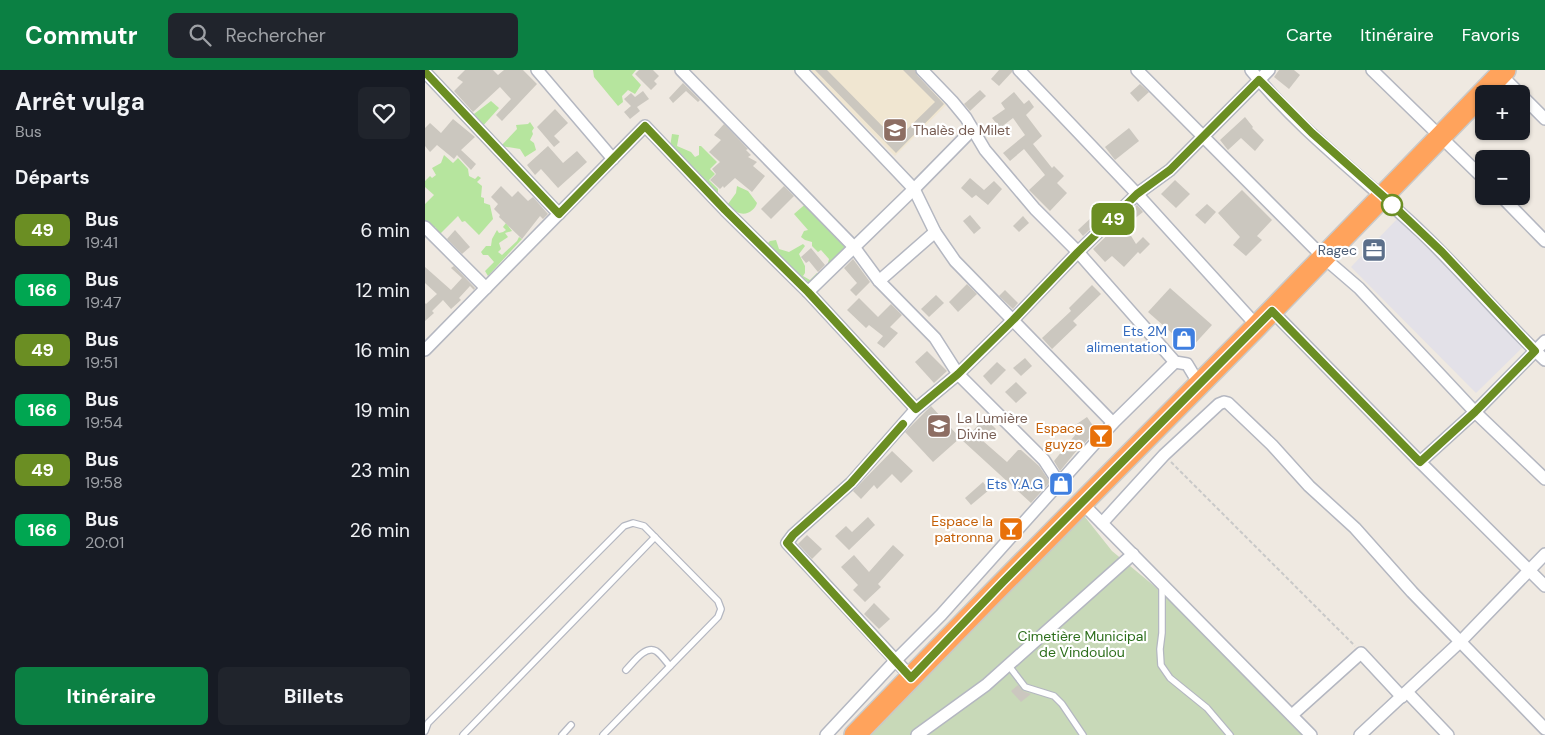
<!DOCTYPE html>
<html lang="fr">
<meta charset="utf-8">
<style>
body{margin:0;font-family:"DM Sans",sans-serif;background:#20242c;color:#f1f3f6;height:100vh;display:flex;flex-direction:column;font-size:19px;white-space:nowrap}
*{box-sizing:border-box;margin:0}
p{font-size:16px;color:#9ea1a6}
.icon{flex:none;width:28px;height:28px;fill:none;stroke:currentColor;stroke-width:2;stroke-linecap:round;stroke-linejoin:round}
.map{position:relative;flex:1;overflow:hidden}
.details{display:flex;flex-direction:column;background:#171b24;width:425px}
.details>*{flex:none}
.badge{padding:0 10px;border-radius:8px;font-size:18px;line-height:32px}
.tools{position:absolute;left:1050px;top:15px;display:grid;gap:10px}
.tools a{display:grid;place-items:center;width:55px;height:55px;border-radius:8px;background:#171b24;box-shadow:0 1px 4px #0004;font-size:25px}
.map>.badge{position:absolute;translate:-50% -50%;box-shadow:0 0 0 2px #fff}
h2{padding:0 15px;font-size:19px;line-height:45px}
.round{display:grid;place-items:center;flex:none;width:52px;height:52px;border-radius:8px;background:#20242c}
.headline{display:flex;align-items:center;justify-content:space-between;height:85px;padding:0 15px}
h1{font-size:24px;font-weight:700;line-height:38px}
.primary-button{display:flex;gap:10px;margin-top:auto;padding:10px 15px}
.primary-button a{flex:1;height:58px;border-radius:8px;background:#0b8043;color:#fff;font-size:20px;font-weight:700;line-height:58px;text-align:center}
.primary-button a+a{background:#20242c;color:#f1f3f6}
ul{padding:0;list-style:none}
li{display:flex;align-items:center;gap:15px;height:60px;padding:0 15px}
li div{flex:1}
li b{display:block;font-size:19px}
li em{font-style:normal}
li .badge{min-width:55px;font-weight:700;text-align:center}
header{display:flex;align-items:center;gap:30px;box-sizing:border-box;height:70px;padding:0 25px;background:#0b8043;color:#fff}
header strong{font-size:24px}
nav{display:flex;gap:28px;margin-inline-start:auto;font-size:18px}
.search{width:350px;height:45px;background:#20242c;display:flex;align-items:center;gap:12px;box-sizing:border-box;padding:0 18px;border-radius:8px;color:#9ea1a6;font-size:19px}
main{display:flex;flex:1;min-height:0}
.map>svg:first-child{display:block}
</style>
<header>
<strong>Commutr</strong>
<div class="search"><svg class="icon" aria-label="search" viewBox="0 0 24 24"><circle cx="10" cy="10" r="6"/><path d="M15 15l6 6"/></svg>Rechercher</div>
<nav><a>Carte</a><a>Itinéraire</a><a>Favoris</a></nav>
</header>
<main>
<section class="details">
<div class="headline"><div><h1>Arrêt vulga</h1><p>Bus</p></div><a class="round"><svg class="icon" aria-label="heart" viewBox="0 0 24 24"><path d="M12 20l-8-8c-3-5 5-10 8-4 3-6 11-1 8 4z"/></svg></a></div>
<h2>Départs</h2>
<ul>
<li><span class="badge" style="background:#6b8e23;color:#fff">49</span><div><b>Bus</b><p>19:41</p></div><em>6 min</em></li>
<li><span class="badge" style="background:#00a651;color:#fff">166</span><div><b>Bus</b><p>19:47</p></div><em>12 min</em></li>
<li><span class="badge" style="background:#6b8e23;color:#fff">49</span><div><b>Bus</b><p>19:51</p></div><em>16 min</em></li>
<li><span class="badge" style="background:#00a651;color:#fff">166</span><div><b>Bus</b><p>19:54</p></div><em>19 min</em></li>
<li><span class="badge" style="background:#6b8e23;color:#fff">49</span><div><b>Bus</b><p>19:58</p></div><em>23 min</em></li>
<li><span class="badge" style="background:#00a651;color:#fff">166</span><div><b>Bus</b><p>20:01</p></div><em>26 min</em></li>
</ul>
<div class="primary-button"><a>Itinéraire</a><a>Billets</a></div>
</section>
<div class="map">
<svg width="1120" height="665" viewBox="0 0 1120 665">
<rect width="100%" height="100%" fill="#efe9e1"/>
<polygon fill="#e3e1e8" points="974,147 1101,274 1051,323 926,197"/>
<polygon fill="#f0e6d1" points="387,0 486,0 521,35 470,86 386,2"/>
<g fill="#b6e59e">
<polygon points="168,0 211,0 207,5 216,15 210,24 203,20 197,26 198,32 193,36 169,7"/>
<polygon points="66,31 74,38 56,58 45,47"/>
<polygon points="105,52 109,58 107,61 108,64 105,70 109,73 111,80 100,87 95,79 76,76 92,59 91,55 103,54"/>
<polygon points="247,64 254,65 252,76 266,82 270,87 274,85 274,76 276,76 292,92 285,99 290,104 284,110 293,119 293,124 245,77"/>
<polygon points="19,85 28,93 33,88 43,99 44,106 50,109 53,106 56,108 52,112 57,116 56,127 59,128 59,133 65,135 68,149 54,165 40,151 37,152 33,146 14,165 14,162 10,157 8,160 0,152 0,134 9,125 0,117 0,111 5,106 7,108 11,105 7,98 16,93"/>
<path d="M312,116l11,5 9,12c-2,7 -11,14 -20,9 -3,-1 -6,-6 -9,-8l8,-11z"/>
<polygon points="384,131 426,177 408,195 403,193 404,189 396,180 393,182 387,176 387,172 380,170 376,167 379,161 383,160 369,144"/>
<polygon points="81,153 87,161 80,163 83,167 74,173 76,179 73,182 77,185 92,171 94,167 97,169 63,206 60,201 69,192 63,185 58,185 56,182 61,176 66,176 67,169 72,160 74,163 78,162 81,160 78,157"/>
<polygon points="351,170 354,179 364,182 378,174 380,176 374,184 380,196 380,203 378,206 385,210 392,203 394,204 385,214 342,174 345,171"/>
</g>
<polygon fill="#c8d9b8" points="656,442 687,481 728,515 883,665 445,665"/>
<g fill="#cbc7bf">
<polygon points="40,0 68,0 73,5 79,0 98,0 112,14 77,51 71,45 86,29 75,17 48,42 29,21 38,12 32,8"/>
<polygon points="214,0 228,0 234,6 229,11 232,14 226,20 210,4"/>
<polygon points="390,0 402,0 471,70 510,32 478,0 490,0 492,5 519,34 471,83"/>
<polygon points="574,0 587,0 587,2 574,16 566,9"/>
<polygon points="854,0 869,0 875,5 864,19 849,7"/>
<polygon points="258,13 275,30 273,32 261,21 248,33 244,28"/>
<polygon points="715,14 724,22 713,32 705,23"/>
<polygon points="555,20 561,26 545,41 539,34"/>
<polygon points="218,21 224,29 212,37 215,41 205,49 199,42 206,36 199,29 206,23 210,27"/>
<polygon points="589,22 599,34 604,30 609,37 601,45 617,66 608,74 627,98 629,96 639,106 632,113 642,123 625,141 604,120 620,105 599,79 585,91 578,83 600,65 588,48 575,58 567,48 580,39 576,33"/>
<polygon points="130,39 143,53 129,66 135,72 129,77 112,57"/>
<polygon points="820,47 828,57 827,58 839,70 830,81 816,68 803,80 795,70"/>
<polygon points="28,49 50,67 36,80 51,94 46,100 32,85 29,89 12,75 5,82 0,76 0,58 5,53 16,63"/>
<polygon points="299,54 323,79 321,80 326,85 323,87 332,92 328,96 340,106 327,122 310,108 299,118 298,116 295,119 285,110 291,104 287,99 295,92 284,82 296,70 289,65"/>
<polygon points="704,58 714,71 690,90 680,77"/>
<polygon points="123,76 138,93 152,81 162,92 133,118 116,99 110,105 102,95"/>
<polygon points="545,108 559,120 569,111 577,119 563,135 551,125 547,128 536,118"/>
<polygon points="750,110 765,124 751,138 736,124"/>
<polygon points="76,116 87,127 93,121 103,131 108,127 123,144 118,149 115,146 97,169 74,147 75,145 69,139 73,134 66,127"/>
<polygon points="359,116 369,126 346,149 336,139"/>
<polygon points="817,120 847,150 832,166 837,170 821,186 808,175 815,167 793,143"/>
<polygon points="782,134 791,142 780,154 770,145"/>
<polygon points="712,135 718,142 704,153 700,146 709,141 707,139"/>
<polygon points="545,145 556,158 549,164 538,151"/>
<polygon points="669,145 674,151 658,166 653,160"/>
<polygon points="598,146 604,153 594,162 588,156"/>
<polygon points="697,151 711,174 718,167 725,174 715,184 713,182 699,197 687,186 680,192 668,179"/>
<polygon points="30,160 45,177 37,184 22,169"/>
<polygon points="386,178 400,195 393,202 384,191 381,193 376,187"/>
<polygon points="428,189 445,212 431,226 425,220 432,213 419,198"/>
<polygon points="29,196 50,218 49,220 45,216 34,228 36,230 26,239 18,230 7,241 9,243 0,251 0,233 1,234 12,224 0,213 0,197 26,220 37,208 26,198"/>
<polygon points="542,214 552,224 533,242 524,232"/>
<polygon points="667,215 676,224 648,251 652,255 627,279 617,268 646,241 644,238"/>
<polygon points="745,218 787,255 765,279 723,242"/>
<polygon points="580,220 593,233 588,239 574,226"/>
<polygon points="511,225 519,233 504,247 496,239"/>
<polygon points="434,228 453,247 466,234 477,245 465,257 473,263 459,278 452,273 458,266 444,255 441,258 422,240"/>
<polygon points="502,281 522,301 509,313 490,292"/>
<polygon points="600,288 607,296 596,306 588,298"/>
<polygon points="572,292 581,300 566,315 558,306"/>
<polygon points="591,312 602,323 591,333 580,322"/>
<polygon points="506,336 535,368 508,392 480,362"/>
<polygon points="662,347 671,360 658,375 657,374 635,401 629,391 651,364 646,358"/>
<polygon points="560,348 571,359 558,371 582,392 593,380 596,380 614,396 625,412 606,433 538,371"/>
<polygon points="467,381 488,401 476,413 467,404 452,419 449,415 436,429 428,421"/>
<polygon points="558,412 564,420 546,435 540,428"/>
<polygon points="443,447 450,455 424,480 410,466 421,456 427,462"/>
<polygon points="382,465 397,479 387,489 373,474"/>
<polygon points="468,475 479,485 453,514 456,517 440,532 428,520 433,515 416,497 429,485 444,502"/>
<polygon points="449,533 465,549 454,559 439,544"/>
<polygon points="593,615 598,621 606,624 596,632 586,621"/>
</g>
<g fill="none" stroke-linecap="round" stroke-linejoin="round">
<defs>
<g id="lane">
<polyline points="737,516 737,563 735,579 736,595 745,608 782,638 805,665"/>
<polyline points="584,596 600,617 629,626 637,634 658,665"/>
<path d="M201,600c7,-7 19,-25 30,-19 5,3 10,11 14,15"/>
<polyline points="0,661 3,653 199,456 208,453 219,456 293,531 296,539 293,547 178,665"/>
<polyline points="38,665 230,467"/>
<polyline points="137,665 146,655"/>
</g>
<g id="street">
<polyline points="112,0 188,89"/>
<polyline points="256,0 429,177 454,211 510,268 533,304 619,390 634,413"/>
<polyline points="376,0 489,119 510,162 530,191 688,353"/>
<polyline points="497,0 527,31 541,48 560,80 610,139 653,182 750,292 762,294 774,314"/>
<polyline points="594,0 712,124 832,256"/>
<polyline points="712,0 898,187 934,218 1050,342 1120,409"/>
<path d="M826,0c49,61 114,109 170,162 43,41 81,88 124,128"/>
<polyline points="947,0 1059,109"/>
<polyline points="1072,1 1095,24"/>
<polyline points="0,2 134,144"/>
<polyline points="1096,25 1120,49"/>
<polyline points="1076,126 1120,171"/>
<polyline points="0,157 61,218"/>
<polyline points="454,211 510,162"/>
<polyline points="383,222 489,119 547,60"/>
<polyline points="847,241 995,392 1120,516"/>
<polyline points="0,280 220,56 300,140 383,222 491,339"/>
<polyline points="995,392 1050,342 1120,271"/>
<polyline points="657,433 886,665"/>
<polyline points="677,453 739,385 794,334 799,332 803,333 847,375 884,416 930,458 987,522 1120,659"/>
<polyline points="487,608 362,473 368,465 426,413 491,339 533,304 588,250 653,182 712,124 745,100 844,0"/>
<polyline points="982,622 1023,665"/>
<polyline points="867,645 936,583 977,627"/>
<polyline points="401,665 470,591 516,545 688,353 750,292"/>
<polyline points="492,665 561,615 708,484"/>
<polyline points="935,665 1036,571 1120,484"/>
</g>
<polyline id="highway" points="430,665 565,526 832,256 1080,0"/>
</defs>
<use href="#lane" stroke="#b4b7c1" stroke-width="8"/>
<use href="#street" stroke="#b4b7c1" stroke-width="14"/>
<use href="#highway" stroke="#c9c9c9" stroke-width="24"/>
<polyline stroke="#c9c9c9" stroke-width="2" stroke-dasharray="4 2.5" stroke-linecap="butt" points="746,392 930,576"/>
<use href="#lane" stroke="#fff" stroke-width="5.5"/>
<use href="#street" stroke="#fff" stroke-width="11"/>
<use href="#highway" stroke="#ffa35c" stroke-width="21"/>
</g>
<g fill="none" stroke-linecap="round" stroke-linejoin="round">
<defs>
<polyline id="line" points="0,2 134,144 220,56 300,140 383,222 491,339 533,304 588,250 653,182 712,124 745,100 834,10 887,63 958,126 1017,182 1110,281 1050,342 995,392 847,241 578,512 486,608 362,473 368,465 426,413 478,354"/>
</defs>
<use href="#line" stroke="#fff" stroke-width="11"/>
<use href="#line" stroke="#6b8e23" stroke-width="8"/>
</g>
<defs>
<symbol id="school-square" viewBox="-11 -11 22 22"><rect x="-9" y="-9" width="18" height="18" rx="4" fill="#8d6e63" stroke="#fff"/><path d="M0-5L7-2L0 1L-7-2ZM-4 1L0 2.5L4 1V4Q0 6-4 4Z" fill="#fff"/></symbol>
<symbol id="office-square" viewBox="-11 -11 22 22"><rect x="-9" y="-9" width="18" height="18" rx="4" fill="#5c6f8a" stroke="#fff"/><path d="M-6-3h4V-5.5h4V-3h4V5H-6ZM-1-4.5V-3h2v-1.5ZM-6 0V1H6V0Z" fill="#fff"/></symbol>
<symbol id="shop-square" viewBox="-11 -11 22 22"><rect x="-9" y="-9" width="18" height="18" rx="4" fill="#3f7fe0" stroke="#fff"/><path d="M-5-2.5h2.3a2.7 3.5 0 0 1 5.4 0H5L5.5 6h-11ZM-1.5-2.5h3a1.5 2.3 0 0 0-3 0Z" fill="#fff"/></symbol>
<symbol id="bar-square" viewBox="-11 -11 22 22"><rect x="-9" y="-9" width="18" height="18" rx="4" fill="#e8710a" stroke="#fff"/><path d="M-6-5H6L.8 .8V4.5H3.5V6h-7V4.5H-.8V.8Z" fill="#fff"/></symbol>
</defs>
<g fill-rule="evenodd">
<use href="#school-square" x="456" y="46" width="28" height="28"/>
<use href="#office-square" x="935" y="166" width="28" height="28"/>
<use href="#shop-square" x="745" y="255" width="28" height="28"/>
<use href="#school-square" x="500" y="342" width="28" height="28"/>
<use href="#bar-square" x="662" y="352" width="28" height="28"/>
<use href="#shop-square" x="622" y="400" width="28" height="28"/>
<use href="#bar-square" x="572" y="445" width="28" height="28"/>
</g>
<circle fill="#fff" stroke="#6b8e23" stroke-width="2.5" cx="967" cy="135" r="10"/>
<g text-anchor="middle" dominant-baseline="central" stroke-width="4.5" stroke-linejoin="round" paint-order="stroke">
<g font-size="14" fill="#785e54" stroke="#fff" text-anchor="start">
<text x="488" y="60">Thalès de Milet</text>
<text x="532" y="348">La Lumière<tspan x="532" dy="16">Divine</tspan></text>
</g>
<g font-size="14" fill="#4e5e75" stroke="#fff" text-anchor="end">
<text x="932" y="180">Ragec</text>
</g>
<g font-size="14" fill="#366cbe" stroke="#fff" text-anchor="end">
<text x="742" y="261">Ets 2M<tspan x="742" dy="16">alimentation</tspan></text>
<text x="618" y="414">Ets Y.A.G</text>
</g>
<g font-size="14" fill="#c56008" stroke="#fff" text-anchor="end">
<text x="658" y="358">Espace<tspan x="658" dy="16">guyzo</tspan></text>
<text x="568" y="451">Espace la<tspan x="568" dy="16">patronna</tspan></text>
</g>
<g font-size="14" fill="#2c6e1b" stroke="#fff">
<text x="657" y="566">Cimetière Municipal<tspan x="657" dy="16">de Vindoulou</tspan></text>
</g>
</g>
</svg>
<div class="tools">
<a>+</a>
<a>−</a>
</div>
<b class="badge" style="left:688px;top:149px;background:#6b8e23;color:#fff">49</b>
</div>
</main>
